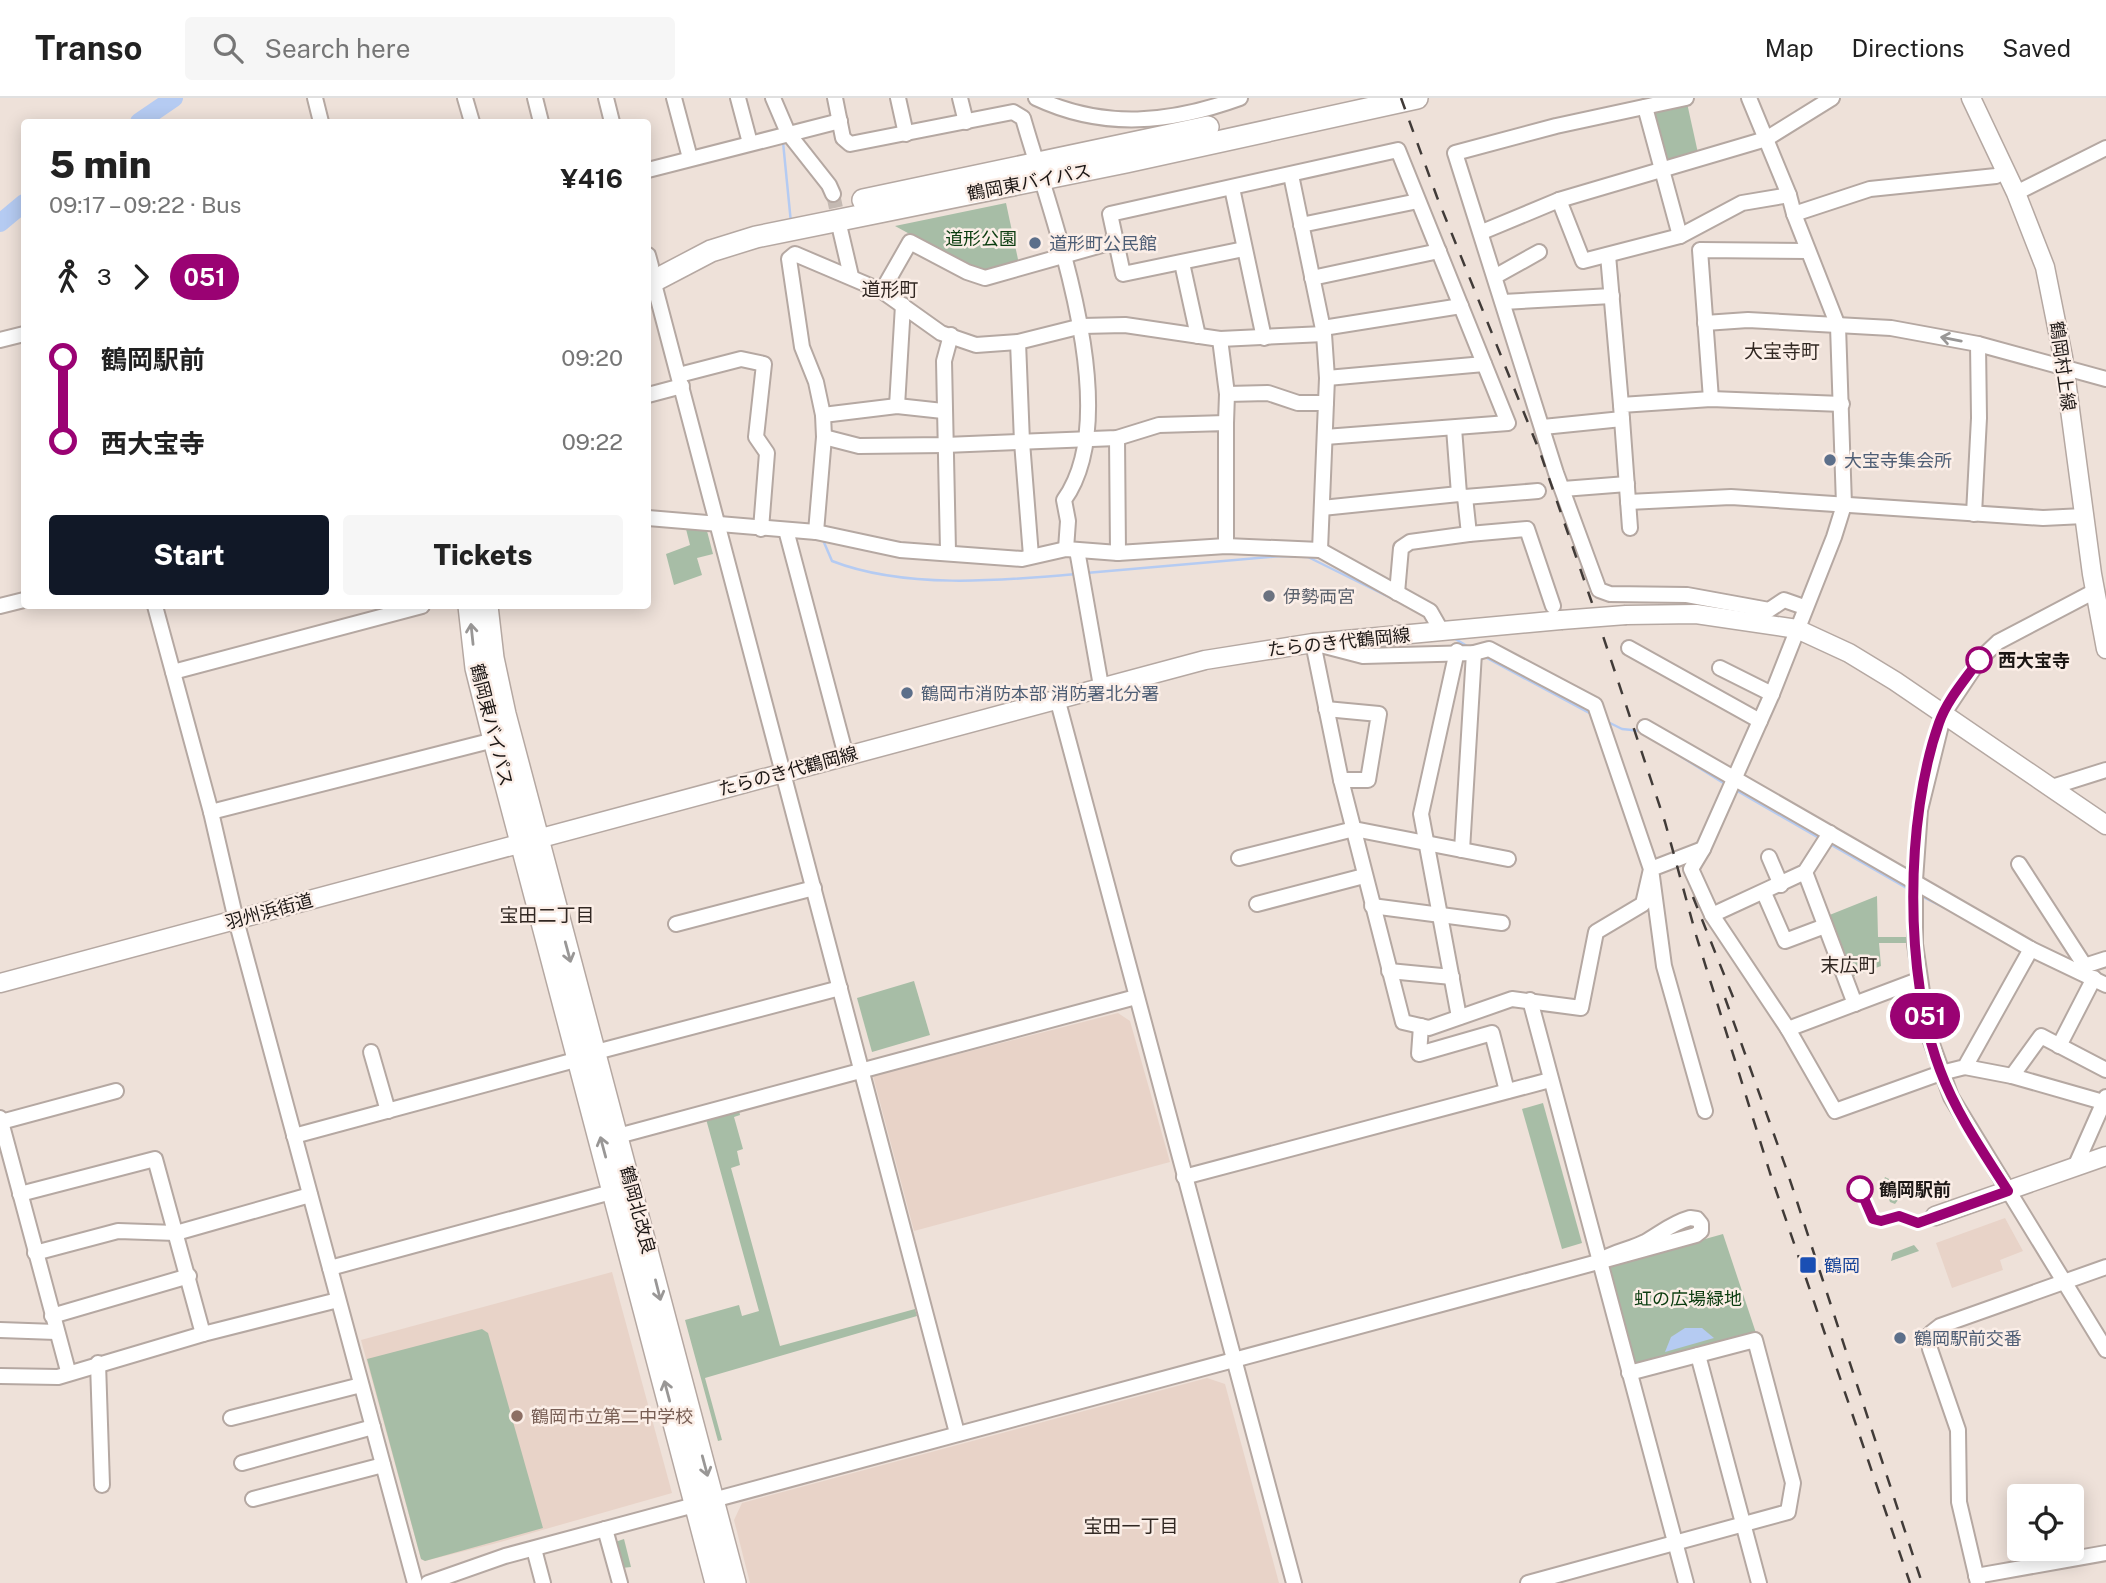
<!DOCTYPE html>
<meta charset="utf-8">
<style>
body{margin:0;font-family:"Public Sans","Noto Sans JP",sans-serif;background:#f6f6f6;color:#222;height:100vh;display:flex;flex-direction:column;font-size:26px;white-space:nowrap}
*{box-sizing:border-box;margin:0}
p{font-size:23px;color:#767676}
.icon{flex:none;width:38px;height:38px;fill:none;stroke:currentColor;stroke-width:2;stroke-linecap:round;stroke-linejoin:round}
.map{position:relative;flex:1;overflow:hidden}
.side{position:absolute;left:21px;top:21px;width:630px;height:490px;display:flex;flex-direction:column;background:#fff;border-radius:7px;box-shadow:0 4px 18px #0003}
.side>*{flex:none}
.badge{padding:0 14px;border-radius:23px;font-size:24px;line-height:46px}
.controls{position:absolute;left:2007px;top:1386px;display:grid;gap:14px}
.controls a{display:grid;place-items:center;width:77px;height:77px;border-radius:7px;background:#fff;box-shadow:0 4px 18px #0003;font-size:35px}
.map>.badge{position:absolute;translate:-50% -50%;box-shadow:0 0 0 4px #fff}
.legs{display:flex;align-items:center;gap:10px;height:77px;padding:0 28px;font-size:23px}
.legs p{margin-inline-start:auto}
.overview{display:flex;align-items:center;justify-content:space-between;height:119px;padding:0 28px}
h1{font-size:38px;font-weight:800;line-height:52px}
.cta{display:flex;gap:14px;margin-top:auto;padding:14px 28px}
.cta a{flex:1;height:80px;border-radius:7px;background:#111827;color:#fff;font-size:28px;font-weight:800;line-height:80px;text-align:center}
.cta a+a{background:#f6f6f6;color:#222}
ul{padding:0 28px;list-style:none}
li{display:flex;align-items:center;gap:24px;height:84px;font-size:26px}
li i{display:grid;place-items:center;width:10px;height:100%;margin:0 9px;background:currentColor}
li i::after{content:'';width:18px;height:18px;margin:-9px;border:5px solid;border-radius:50%;background:#fff}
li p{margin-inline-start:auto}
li:first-child i{background:linear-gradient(#0000 50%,currentColor 0)}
li:last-child i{background:linear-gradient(currentColor 50%,#0000 0)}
header{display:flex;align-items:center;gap:42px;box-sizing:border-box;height:98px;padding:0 35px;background:#fff;border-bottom:2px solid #e0e0e0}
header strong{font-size:33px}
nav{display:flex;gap:38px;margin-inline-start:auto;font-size:24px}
.search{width:490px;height:63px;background:#f6f6f6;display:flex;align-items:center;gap:18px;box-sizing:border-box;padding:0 24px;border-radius:7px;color:#767676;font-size:26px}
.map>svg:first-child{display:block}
</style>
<header>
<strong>Transo</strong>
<div class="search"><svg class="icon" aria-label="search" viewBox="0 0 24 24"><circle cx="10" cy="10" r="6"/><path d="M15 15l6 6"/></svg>Search here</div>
<nav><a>Map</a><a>Directions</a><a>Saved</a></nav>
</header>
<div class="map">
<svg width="2106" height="1485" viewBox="0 0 2106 1485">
<rect width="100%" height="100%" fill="#eee1d9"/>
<g fill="#e8d3c8">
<polygon points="1118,915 1130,923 1170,1064 914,1133 873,978"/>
<polygon points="2005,1120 2023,1153 2000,1162 2003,1172 1952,1190 1936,1145"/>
<polygon points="612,1174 672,1395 493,1446 425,1463 421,1461 361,1242"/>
<polygon points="1207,1280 1225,1286 1279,1485 750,1485 734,1422 742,1405"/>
</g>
<g fill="#a7bda6">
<polygon points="1687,5 1698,55 1666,64 1651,13"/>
<polygon points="1006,105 1019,166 988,174 972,170 895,128"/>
<polygon points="686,431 707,433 713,456 697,460 702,477 674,487 666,456 690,447"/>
<polygon points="1877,798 1878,839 1906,839 1906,845 1879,845 1881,868 1849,880 1827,818"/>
<polygon points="914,883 930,937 872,954 857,900"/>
<polygon points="1543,1005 1582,1145 1562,1151 1522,1011"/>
<polygon points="739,1012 740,1017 734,1019 743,1051 737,1053 740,1067 731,1070 780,1248 915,1211 917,1218 705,1280 722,1342 718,1343 685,1222 739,1207 742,1218 759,1213 706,1021"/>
<polygon points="1885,1079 1891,1082 1898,1102 1895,1106 1890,1104 1883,1084"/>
<polygon points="1723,1136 1756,1235 1632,1268 1605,1169"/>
<polygon points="1914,1147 1919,1153 1891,1163 1893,1155"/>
<polygon points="482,1231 488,1235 543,1430 425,1463 421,1461 367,1261"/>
<polygon points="624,1441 631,1469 622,1470 615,1444"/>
</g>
<polygon fill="#b5cbf2" points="1685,1230 1702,1230 1714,1240 1665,1254 1671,1239"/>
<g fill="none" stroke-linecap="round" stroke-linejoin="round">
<g stroke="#b5cbf2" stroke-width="2.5">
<polyline points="783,44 791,125"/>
<path d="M823,442l9,21c72,28 167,20 244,13"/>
<polyline points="1086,475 1281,458 1308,459 1403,506"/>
<polyline points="1452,539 1467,548"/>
<polyline points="1485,559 1593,617"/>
<polyline points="1606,623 1622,631 1642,633"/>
<polyline points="1677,656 1725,686"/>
<polyline points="1734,691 1819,740"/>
<polyline points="1828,745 1910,792"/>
<polyline points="1919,797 1951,813"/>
</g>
<g stroke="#b5cbf2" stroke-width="18">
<polyline points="139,24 174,0"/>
<polyline points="0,125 24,105"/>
</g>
<polyline stroke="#c4b9b2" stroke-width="14" stroke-dasharray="14 7" stroke-linecap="butt" points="833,96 840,129"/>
<defs>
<g id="minor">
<polyline points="315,0 321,24"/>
<polyline points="465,0 472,24"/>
<polyline points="535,0 541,24"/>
<polyline points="606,0 612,24"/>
<polyline points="674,0 690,60"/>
<polyline points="738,0 750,45"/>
<polyline points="773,0 788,35 829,87 833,96"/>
<path d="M835,0l8,40 7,6 163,-32 10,6c27,95 104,294 41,382l4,21 -2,28"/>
<polyline points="898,0 906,36"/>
<polyline points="960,0 966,24"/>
<path d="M1036,0c68,32 135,25 204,0"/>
<polyline points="1686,0 1556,28 1455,55 1556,375 1599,492 1610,496 1687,497 1769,512 1784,502 1804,509"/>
<polyline points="1749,0 1789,97 1794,116 1838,228 1844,407 1834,439 1772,596 1703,751 1691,771 1712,817 1788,931 1835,1013 1941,975 1965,969 2031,851"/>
<polyline points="1645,9 1680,138"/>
<polyline points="648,72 840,23"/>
<polyline points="1291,77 1324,236 1327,280 1320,452"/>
<polyline points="1232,90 1264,240"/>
<polyline points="2016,95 2106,50"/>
<polyline points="1559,102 1583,163 1680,138 1742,105 1789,97"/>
<polyline points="1794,116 1870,91 1996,78 2006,73"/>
<polyline points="1301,127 1418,103"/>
<polyline points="840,131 851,178"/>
<polyline points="1482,134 1559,102 1766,41 1832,0"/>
<polyline points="1244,151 1123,176 1110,116 1398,52 1508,325 1325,339"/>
<polyline points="648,157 651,168"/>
<polyline points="1608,157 1621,307"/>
<polyline points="1182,165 1198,238"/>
<polyline points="1496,178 1539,154"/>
<polyline points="1312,180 1439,153"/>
<polyline points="653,182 957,1335"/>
<polyline points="882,193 910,144 967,174 985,180 1116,143"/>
<polyline points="1503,204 1612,198"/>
<polyline points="1705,225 1748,222 1891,230 1978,246 2106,281"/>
<polyline points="1323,230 1461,208"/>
<polyline points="1220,241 1227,296 1226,325"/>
<polyline points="0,242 24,236"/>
<polyline points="1018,244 1022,344 1031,458"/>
<polyline points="679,277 741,261 764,266 756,339 767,355 761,431"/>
<polyline points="1327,280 1484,266"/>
<polyline points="1227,296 1268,295 1298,305 1326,305"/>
<polyline points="648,297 682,288"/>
<polyline points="1711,301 1700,152 1808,153"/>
<polyline points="897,308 903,207"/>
<polyline points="823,317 897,308 943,313"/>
<polyline points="1622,321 1630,430"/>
<polyline points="1543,329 1622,321 1621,307 1711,301 1842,306"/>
<polyline points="824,339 859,348 945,347 1117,340 1159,327 1226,325 1226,448"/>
<polyline points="1117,340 1118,455"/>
<polyline points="1563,391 1627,386"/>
<polyline points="1465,399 1538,393"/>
<polyline points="1628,404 1731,399 2043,420 2084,418"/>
<polyline points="1322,410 1459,396"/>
<polyline points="1974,416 1979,320 1978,246"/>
<polyline points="648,420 816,434 900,452 1022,461 1066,451 1118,455 1226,448 1320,452 1430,513 1442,534"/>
<polyline points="786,432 846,658"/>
<polyline points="816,434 824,339 823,317 816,284 802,249 789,161 795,156 882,193 941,235 976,247 1018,244 1082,228 1125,227 1220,241 1324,236"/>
<polyline points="1469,436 1527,431 1553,508"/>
<polyline points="1077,452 1101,588"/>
<polyline points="948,453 944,263 951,237"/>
<polyline points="2095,493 1998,544 1980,561 1944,615 1920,712 1915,782 1915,846 1928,935 1951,999 2106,1252"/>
<polyline points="1397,495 1401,450 1410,444 1469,436 1465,399 1459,396 1454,330"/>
<polyline points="0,508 24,502"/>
<polyline points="155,508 211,714 236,822 415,1485"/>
<polyline points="1629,550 1760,623"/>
<polyline points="1457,553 1421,716 1459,919"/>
<polyline points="1720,570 1772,596"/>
<polyline points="173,574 422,508"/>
<polyline points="1057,600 1294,1485"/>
<polyline points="1326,611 1379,616 1368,682 1341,682"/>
<polyline points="1645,629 2031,851 2106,887"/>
<polyline points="2052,689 2106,672"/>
<polyline points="211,714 494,642"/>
<polyline points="1703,751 1651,771 1643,806 1596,834 1581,910 1512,901 1429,930 1403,924 1341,682 1313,545 1363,558 1474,555 1489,551 1595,607 1651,771 1664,868 1705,1013"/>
<polyline points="1462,752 1474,555"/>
<polyline points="1769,759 1781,787"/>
<polyline points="1239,760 1354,731 1508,761"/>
<polyline points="2019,766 2085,868"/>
<polyline points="1805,774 1855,906"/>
<polyline points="1764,795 1785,843 1825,828"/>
<polyline points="1257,806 1364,778"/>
<polyline points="1372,808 1502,825"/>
<polyline points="1712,817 1805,774 1830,735"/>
<polyline points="676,826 814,790"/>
<polyline points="2078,870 2106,861"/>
<polyline points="1389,873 1452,879"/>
<polyline points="1530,902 1686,1485"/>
<polyline points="1421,928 1419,956 1492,935 1507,993"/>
<polyline points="1788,931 1918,882"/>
<polyline points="2059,948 2094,880"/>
<polyline points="371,954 388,1013"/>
<polyline points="596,954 840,890"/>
<polyline points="1965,969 2012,978 2103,1004"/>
<polyline points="2012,978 2041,938 2106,972"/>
<polyline points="0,1020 68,1273"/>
<polyline points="1,1024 116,993"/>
<polyline points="294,1038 579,961"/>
<polyline points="618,1038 1136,899"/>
<polyline points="2075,1069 2106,999"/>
<polyline points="1184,1079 1550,982"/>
<polyline points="20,1096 155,1061 203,1236"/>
<path d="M1690,1120l7,1 4,5v7l-5,4 -98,27c15,-11 32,-12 47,-20 16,-9 27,-19 45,-24z"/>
<polyline points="35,1155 118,1133 176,1135 310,1097"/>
<polyline points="330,1170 615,1093"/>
<polyline points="52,1218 189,1178"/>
<polyline points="0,1232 56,1234"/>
<polyline points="1698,1257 1759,1485"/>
<polyline points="98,1265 102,1387"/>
<polyline points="0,1278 58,1279 203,1236 338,1202"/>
<polyline points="231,1320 361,1287"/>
<polyline points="242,1365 373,1329"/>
<polyline points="253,1401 383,1367"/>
<polyline points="605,1431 620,1485"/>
<polyline points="534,1451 543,1485"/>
<polyline points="1976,1478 2106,1455"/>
<polyline points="428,1485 505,1458 1598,1164"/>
<polyline points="1528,1485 1788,1414 1793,1385 1755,1242 1629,1275"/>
<polyline points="1978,1485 1959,1404 1958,1332 1930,1251 1931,1235 1940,1228 2106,1169"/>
</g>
<g id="major">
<polyline points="1971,0 2016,95 2045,169 2063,259 2092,476 2106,551"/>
<polyline points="1626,517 1696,516 1797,531 1849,555 1895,583 2106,727"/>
<polyline points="0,885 1205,562 1313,545 1561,522"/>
<polyline points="1935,1118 2106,1058"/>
</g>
<g id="highway">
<polyline points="863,102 1208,29"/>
<polyline points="648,186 711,153 756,139 1126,64 1417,0"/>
<polyline points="469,508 476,570 494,642 716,1485"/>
<polyline points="487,508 493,560 505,616 735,1485"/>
</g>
</defs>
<use href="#minor" stroke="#b5a8a2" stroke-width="18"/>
<use href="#major" stroke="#b5a8a2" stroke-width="21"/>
<use href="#highway" stroke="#b5a8a2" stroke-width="24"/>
<use href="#minor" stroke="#fff" stroke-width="14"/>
<use href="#major" stroke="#fff" stroke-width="18"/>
<use href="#highway" stroke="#fff" stroke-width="21"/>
<g stroke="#413b38" stroke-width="2.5" stroke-dasharray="12 12" stroke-linecap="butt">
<polyline points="1401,0 1437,99 1541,357 1592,505 1665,724 1696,837 1770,1075 1910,1485"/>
<polyline points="1693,799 1737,909"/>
<polyline points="1725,900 1786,1070 1922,1485"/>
</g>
<defs>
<polyline id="major-bridge" points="1561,522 1626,517"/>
</defs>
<use href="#major-bridge" stroke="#b5a8a2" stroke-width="21" stroke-linecap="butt"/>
<use href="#major-bridge" stroke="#fff" stroke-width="18"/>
</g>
<defs><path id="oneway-shaft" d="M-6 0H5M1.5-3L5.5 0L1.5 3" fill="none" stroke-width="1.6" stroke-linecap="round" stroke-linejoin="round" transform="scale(1.75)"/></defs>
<g stroke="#999796">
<use href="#oneway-shaft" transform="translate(1951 241) rotate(-169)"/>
<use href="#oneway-shaft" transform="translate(472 536) rotate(-96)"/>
<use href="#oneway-shaft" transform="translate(568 854) rotate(75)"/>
<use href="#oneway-shaft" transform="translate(603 1049) rotate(-105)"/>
<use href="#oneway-shaft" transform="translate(658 1192) rotate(76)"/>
<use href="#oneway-shaft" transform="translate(667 1293) rotate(-105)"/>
<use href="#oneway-shaft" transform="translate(705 1368) rotate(75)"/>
</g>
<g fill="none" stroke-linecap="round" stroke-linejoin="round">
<defs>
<path id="line-1" d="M1860,1091l13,30 8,2 18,-5 19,7 90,-32c-25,-39 -52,-78 -68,-121 -36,-94 -35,-251 -1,-347 8,-23 26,-43 40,-63"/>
</defs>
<use href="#line-1" stroke="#fff" stroke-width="16"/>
<use href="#line-1" stroke="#9a0273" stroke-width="10"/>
</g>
<g fill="#5c6f8a" stroke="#fbeee7" stroke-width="2.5">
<circle cx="1035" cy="145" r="7"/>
<circle cx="1830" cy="362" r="7"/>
<circle cx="907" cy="595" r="7"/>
<circle cx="1900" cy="1240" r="7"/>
</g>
<circle fill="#6b7280" stroke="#fbeee7" stroke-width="2.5" cx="1269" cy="498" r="7"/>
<g fill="#fff" stroke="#9a0273" stroke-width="3.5">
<circle cx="1979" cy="562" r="12"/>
<circle cx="1860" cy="1091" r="12"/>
</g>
<rect fill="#1a4fb4" stroke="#fbeee7" stroke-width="2.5" x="1799" y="1158" width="18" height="18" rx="3.5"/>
<circle fill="#8d6e63" stroke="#fbeee7" stroke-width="2.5" cx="517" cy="1318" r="7"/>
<g text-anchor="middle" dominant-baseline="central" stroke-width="5" stroke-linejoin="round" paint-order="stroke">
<g font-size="18" fill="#1c1715" stroke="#fbeee7">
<text transform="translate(1029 84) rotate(-11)">鶴岡東バイパス</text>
<text transform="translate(2063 268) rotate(82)">鶴岡村上線</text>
<text transform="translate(1339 544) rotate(-6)">たらのき代鶴岡線</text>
<text transform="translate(492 627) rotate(76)">鶴岡東バイパス</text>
<text transform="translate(788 673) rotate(-15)">たらのき代鶴岡線</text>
<text transform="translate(269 813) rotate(-15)">羽州浜街道</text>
<text transform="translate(638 1112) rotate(75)">鶴岡北改良</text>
</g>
<g font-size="18" fill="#0b3c0f" stroke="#fbeee7">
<text x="981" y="140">道形公園</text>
<text x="1688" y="1200">虹の広場緑地</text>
</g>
<g font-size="18" fill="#4e5e75" stroke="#fbeee7" text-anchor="start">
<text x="1049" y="145">道形町公民館</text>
<text x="1844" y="362">大宝寺集会所</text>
<text x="921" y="595">鶴岡市消防本部 消防署北分署</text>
<text x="1914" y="1240">鶴岡駅前交番</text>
</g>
<g font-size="18" fill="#5b616d" stroke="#fbeee7" text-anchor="start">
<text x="1283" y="498">伊勢両宮</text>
</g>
<g font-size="18" font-weight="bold" fill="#1c1715" stroke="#fbeee7" text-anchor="start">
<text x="1998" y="562">西大宝寺</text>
<text x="1879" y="1091">鶴岡駅前</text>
</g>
<g font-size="18" fill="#164399" stroke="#fbeee7" text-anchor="start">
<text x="1824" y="1167">鶴岡</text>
</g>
<g font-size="18" fill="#785e54" stroke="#fbeee7" text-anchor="start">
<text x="531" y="1318">鶴岡市立第二中学校</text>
</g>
<g font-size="19" fill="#322823" stroke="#fbeee7">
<text x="890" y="191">道形町</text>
<text x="1782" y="253">大宝寺町</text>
<text x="547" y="817">宝田二丁目</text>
<text x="1849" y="867">末広町</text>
<text x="1131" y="1428">宝田一丁目</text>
</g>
</g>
</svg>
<div class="controls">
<a><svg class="icon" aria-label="locate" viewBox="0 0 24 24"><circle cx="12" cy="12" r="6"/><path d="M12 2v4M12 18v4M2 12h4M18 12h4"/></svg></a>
</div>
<b class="badge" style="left:1925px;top:918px;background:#9a0273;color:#fff">051</b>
<section class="side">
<div class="overview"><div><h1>5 min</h1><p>09:17 – 09:22 · Bus</p></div><b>¥416</b></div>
<div class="legs"><svg class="icon" aria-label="walk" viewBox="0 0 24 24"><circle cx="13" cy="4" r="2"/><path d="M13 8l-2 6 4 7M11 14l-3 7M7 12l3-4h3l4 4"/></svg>3<svg class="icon" aria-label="forward" viewBox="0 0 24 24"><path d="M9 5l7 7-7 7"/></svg><b class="badge" style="background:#9a0273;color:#fff">051</b></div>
<ul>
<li><i style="color:#9a0273"></i><b>鶴岡駅前</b><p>09:20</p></li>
<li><i style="color:#9a0273"></i><b>西大宝寺</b><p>09:22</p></li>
</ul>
<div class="cta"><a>Start</a><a>Tickets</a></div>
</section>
</div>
